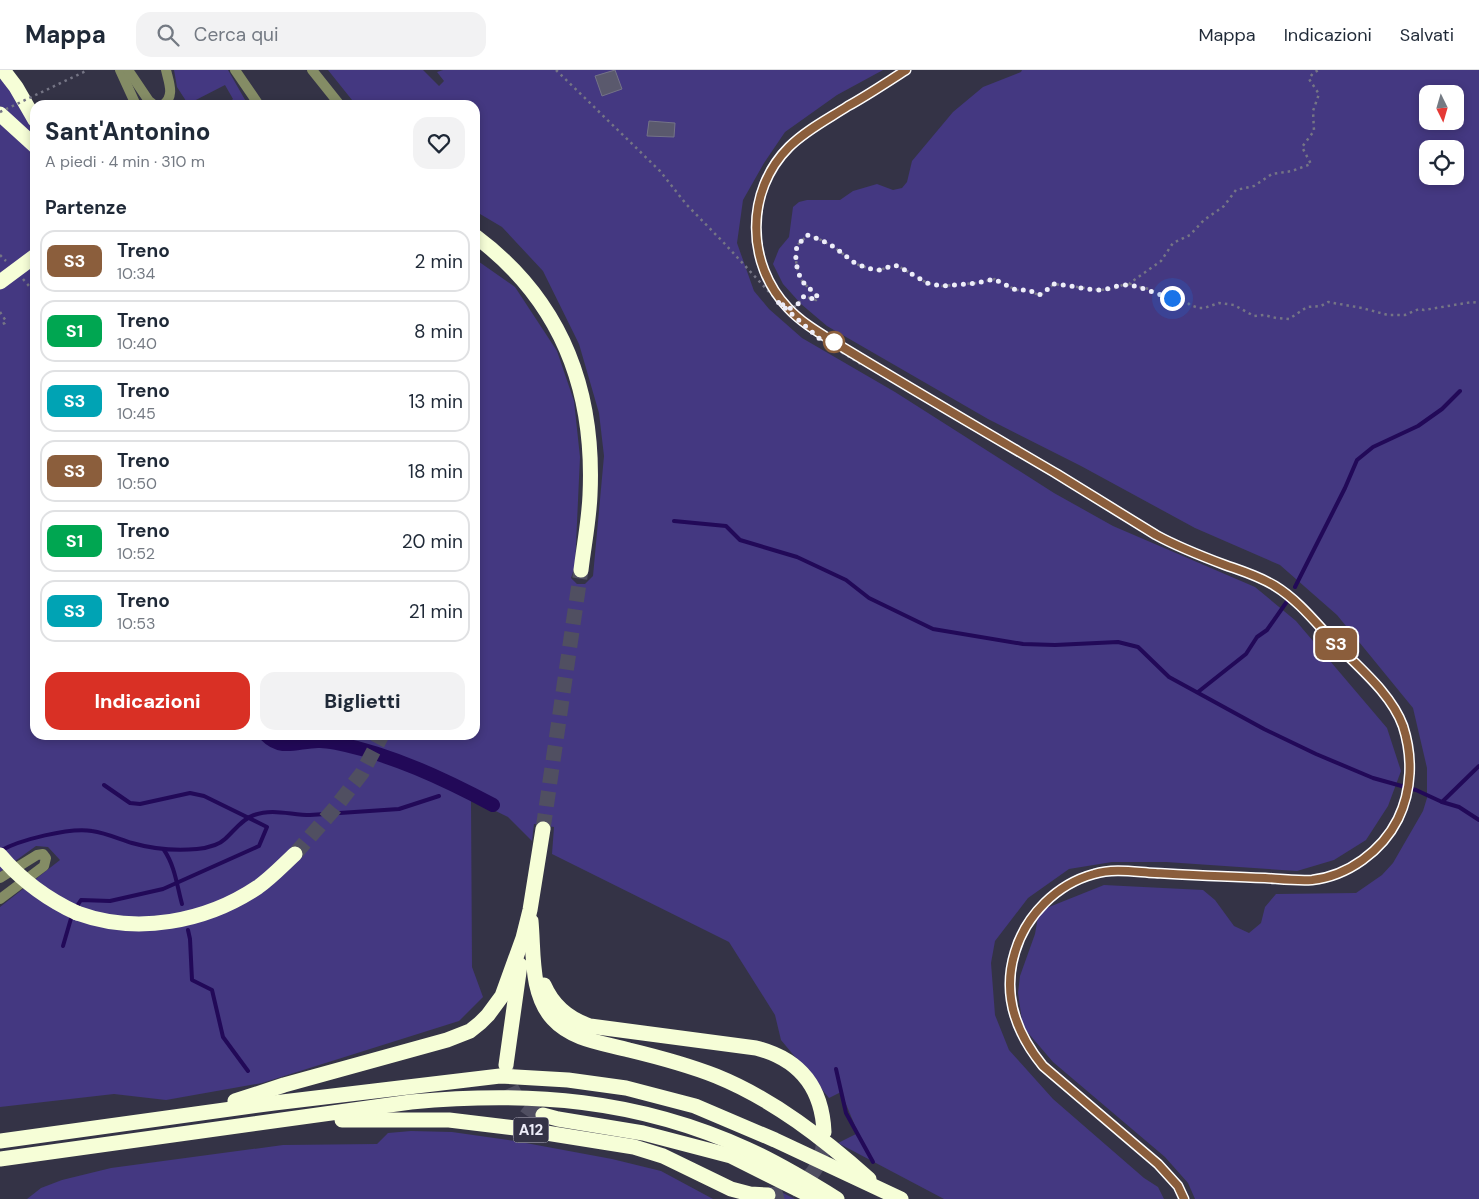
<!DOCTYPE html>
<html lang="it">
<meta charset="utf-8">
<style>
body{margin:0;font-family:"DM Sans",sans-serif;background:#f2f2f3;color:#1f2937;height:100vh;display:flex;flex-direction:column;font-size:19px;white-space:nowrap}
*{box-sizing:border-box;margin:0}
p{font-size:16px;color:#747a83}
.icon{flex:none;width:28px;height:28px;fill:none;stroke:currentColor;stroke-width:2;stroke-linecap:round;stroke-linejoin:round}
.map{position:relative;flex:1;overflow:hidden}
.panel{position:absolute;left:30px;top:30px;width:450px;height:640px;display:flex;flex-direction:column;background:#fff;border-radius:15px;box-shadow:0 2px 8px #0003}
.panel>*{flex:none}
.badge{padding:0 10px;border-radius:8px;font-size:18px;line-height:32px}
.needle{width:32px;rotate:175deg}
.tools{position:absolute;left:1419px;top:15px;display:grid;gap:10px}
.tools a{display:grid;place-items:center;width:45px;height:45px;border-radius:10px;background:#fff;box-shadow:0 2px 8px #0003;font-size:25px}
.you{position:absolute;width:25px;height:25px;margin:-12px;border:4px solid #fff;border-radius:50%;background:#1a73e8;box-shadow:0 0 0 8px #1a73e833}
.map>.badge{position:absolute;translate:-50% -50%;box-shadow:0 0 0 2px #fff}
h2{padding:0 15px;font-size:19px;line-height:45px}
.round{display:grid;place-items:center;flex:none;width:52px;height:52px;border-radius:15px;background:#f2f2f3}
.head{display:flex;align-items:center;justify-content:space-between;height:85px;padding:0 15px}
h1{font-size:24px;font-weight:800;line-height:38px}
.cta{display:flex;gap:10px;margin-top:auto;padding:10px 15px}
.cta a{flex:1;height:58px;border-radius:15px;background:#d93025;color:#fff;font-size:20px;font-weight:800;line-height:58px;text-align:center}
.cta a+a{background:#f2f2f3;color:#1f2937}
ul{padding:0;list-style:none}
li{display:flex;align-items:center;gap:15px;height:62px;margin:0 10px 8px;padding:0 5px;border:2px solid #e0e1e3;border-radius:15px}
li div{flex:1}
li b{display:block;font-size:19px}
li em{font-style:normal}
li .badge{min-width:55px;font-weight:700;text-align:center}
header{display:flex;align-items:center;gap:30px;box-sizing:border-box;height:70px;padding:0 25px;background:#fff;border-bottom:1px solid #e0e1e3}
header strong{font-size:24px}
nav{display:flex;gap:28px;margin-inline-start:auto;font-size:18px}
.search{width:350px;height:45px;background:#f2f2f3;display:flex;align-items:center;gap:12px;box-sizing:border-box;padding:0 18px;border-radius:15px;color:#747a83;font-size:19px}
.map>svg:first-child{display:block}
</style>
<header>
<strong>Mappa</strong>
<div class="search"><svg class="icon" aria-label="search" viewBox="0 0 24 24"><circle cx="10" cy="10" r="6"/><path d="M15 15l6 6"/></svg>Cerca qui</div>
<nav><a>Mappa</a><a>Indicazioni</a><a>Salvati</a></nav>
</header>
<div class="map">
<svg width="1479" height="1129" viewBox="0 0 1479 1129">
<rect width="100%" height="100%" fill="#343346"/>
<g fill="#443881" fill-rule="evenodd">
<polygon points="174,0 228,0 248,35 227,35 233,29 225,15 188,34 177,17"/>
<polygon points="328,0 423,0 439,16 444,11 437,2 443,0 883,0 837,25 785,62 764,93 743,130 737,173 754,221 769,239 802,268 895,322 1054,423 1113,456 1255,517 1296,551 1387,658 1401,701 1388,736 1366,770 1334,790 1297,801 1166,792 1112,792 1069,799 1028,828 995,871 991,893 995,945 1009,980 1053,1029 1144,1108 1158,1117 1164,1129 944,1129 838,1073 858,1063 841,1022 829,1028 781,970 775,945 729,872 552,784 554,757 534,754 532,771 508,747 471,729 472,897 483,927 459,951 262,1013 166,1030 114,1024 0,1037 0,837 60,790 48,777 36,776 0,802 0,53 35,83 35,665 475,665 475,189 515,217 557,281 574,331 580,387 575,496 571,508 577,514 585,514 593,506 604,386 599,343 579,274 543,201 502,157 475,141 475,35 356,35"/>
<path d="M1022,0h457v1129h-284l-7,-16 -23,-26 -112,-95 -30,-35 -5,-34 2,-17 15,-42 4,-23 65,-26 99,5 12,10 19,26 15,7 12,-10 4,-16 11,-13 80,-1 26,-18 11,-12 30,-52 4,-13v-30l-14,-60 -76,-93 -57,-50 -85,-37 -114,-62 -93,-47 -161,-93 -26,-22 -18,-20 -10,-20 6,-15 10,-12 4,-30 6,-5 8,-2h33l13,-9 24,-7 16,6 9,-2 5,-6 5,-21 41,-49 30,-25 38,-15zM1428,24h27v27h-27zM1428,79h27v27h-27z"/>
<polygon points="0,9 9,15 16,24 35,62 35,70 0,36"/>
<polygon points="411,1061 452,1062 515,1071 612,1089 661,1101 713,1129 27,1129 41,1118 62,1110 111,1098 283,1075 377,1074 388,1063"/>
<polygon points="769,1116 795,1129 771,1129"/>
</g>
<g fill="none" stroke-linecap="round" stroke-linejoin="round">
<g stroke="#220958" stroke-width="4">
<polyline points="674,451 726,456 740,470 797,487 846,510 869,528 933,559 1023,574 1055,575 1118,572 1138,577 1169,607 1264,659 1316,684 1373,708 1416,720 1442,732 1459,737 1479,750"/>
<polyline points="1295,517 1345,418 1357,390 1373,377 1418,356 1442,339 1460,321"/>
<polyline points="1198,622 1246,584 1257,567 1267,560 1288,530"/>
<polyline points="1442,732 1479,696"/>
<path d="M164,780c11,16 13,36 18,54"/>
<path d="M0,781c19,-11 70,-24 92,-20 14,2 27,8 40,12 21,6 43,8 65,6 9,-1 21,-3 28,-10 9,-8 17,-20 29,-24 19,-7 37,0 56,0l89,-6 40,-13"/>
<polyline points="75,839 81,830 110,831 163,819 259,776 267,757 204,726 190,723 140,734 130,733 104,715"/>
<polyline points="188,860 190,869 192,910 212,920 223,967 248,1001"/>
<polyline points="63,876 72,845"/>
<polyline points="836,999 846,1043 873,1092"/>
</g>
<path stroke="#220958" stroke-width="14" d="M266,665c16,17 34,5 54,6 5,0 11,1 16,2 55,11 108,36 157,62"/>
</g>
<g fill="#5a596d" stroke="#747388">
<polygon points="615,0 622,19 602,26 595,6"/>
<polygon points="649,51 675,53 674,67 647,66"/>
</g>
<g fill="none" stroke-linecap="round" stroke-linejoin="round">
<g stroke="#504f61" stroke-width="15" stroke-dasharray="15 8" stroke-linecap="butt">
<polyline points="543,759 581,500"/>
<polyline points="295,784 335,738 362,703 382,665"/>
<path d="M506,995c1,25 14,42 37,50"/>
<path d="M768,1125c36,-3 57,-26 56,-63"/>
</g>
<g stroke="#757585" stroke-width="2.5" stroke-dasharray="2.5 4" stroke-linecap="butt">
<polyline points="556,0 660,101 686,134 724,173 783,237 820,269 864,296"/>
<polyline points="0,185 6,191"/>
<polyline points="23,209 35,223"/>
<polyline points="1131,215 1130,213 1161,191 1173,173 1190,165 1204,150 1224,136 1236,120 1254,116 1272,104 1292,101 1311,94 1302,77 1314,61 1313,41 1319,24 1309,9 1313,3 1319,0"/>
<path d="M777,231l12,8 7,-3 8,-10 12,4 1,-4c-4,-5 -10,-9 -14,-14 -6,-8 -9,-26 -6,-35 2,-5 7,-8 11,-12l13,5 13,7 22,17 18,6h6l14,-5 6,2 27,16 15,3 35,-3 18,-4 21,11h13l9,5 4,-1 12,-10 46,6 13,-1 12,-5 24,5 15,8 22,4 4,4 9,3h5l15,-5 15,2 20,11 10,-1 12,3 13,1 18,-12 14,-1 7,-4 34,6 26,7h17l14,-6 5,1 48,-8 7,1"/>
<polyline points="0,242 6,251 5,253 0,255"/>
</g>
<g stroke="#848c65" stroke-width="10">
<polyline points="120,0 136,35"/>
<polyline points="128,0 149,31 154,35"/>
<polyline points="235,0 259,35"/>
<polyline points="312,0 340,35"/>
<path d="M163,35c12,-9 6,-22 3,-35"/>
<polyline points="0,808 37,785 43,784 46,788 44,796 0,829"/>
</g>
<g stroke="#f6fed7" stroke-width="15">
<polyline points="3,0 16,17 35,50"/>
<polyline points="0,44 35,76"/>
<path d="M475,166c86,64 120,153 115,259 -1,25 -6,50 -9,75"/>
<path d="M77,843c60,22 129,9 181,-26 14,-10 25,-22 37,-33"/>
<path d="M531,851c3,32 -1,73 22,98 19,21 50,24 76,31 29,7 59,15 87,26 57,23 108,63 153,103"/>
<path d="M544,915c9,21 25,34 46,41l166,22c43,11 66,39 68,84"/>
<polyline points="506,995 520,895"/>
<polyline points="235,1031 284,1015 447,970 470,961 480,953 488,945 502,926 523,868 530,840 543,759"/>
<polyline points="543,1045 558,1049 643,1063 731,1086 817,1129"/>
<polyline points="342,1050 449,1050 515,1058 634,1077 663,1086 731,1119 750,1124 768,1125"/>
<polyline points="0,1071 274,1033 500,1006 568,1010 626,1018 695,1036 775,1070 901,1129"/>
<path d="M0,1089l411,-57c120,-11 226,-3 336,47 31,14 61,32 90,50"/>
</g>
<path stroke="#8a8999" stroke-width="4" stroke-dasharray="2.5 5" stroke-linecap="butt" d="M906,0c-18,12 -36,23 -55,34 -21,13 -44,25 -62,43 -43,44 -43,117 -1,161 13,14 30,24 45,34 75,45 150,88 224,132 34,20 66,41 99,61 22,12 45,21 69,30 17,6 34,11 50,21 27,17 47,44 69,66 14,15 30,29 42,45 8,11 15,23 19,36 9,28 6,59 -7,86 -16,32 -50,57 -86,61 -13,1 -27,-1 -41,-1 -38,-2 -77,-4 -116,-6 -20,-1 -41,-5 -61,1 -37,10 -68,41 -79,78 -13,42 1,81 28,114l115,98 20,21 6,14"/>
<polyline stroke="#757585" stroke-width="2.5" stroke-dasharray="2.5 4" stroke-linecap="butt" points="0,42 88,0"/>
<g stroke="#f6fed7" stroke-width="15">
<polyline points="0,212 35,186"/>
<path d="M0,785c21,25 47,44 77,58"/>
</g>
</g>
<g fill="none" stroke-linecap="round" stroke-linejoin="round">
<defs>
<path id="line" d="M906,0c-19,12 -38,25 -58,36 -20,13 -42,24 -59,41 -44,44 -43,117 -1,161 13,14 30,24 46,34 74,45 148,88 223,132 33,20 66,41 99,61 22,12 45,21 69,30 17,6 34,11 50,21 23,14 41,37 59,56 24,25 57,51 69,84 10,31 9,64 -5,93 -16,32 -50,57 -86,61 -15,1 -32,-1 -47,-2 -37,-1 -73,-3 -110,-5 -20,-1 -41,-5 -61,1 -37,10 -68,41 -79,78 -13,42 1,81 28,114l115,98 20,22 6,13"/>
</defs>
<use href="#line" stroke="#fff" stroke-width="11"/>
<use href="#line" stroke="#8b5e3c" stroke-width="8"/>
<path stroke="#ededf9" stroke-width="5" stroke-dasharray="0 9" d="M834,272l-6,3 -8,-6 -43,-38 12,8 9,-5 6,-8 12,4 1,-4c-4,-5 -10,-9 -14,-14 -6,-8 -9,-26 -6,-35 2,-5 7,-8 11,-12l13,5 13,7 22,17 18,6h6l14,-5 6,2 27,16 15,3 35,-3 17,-4 22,11h13l9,5 4,-1 12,-10c16,1 32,6 47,6 8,-1 20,-6 27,-5 16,2 29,10 44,13"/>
</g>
<circle fill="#fff" stroke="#8b5e3c" stroke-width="2.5" cx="834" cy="272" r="10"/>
<g text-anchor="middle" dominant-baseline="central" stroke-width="4" stroke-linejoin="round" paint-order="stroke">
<rect fill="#343346" stroke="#b6b5c3" stroke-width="1" x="513.5" y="1047.5" width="35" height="25" rx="4"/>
<g font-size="15" font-weight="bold" fill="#ededf9">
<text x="531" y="1060">A12</text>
</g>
</g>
</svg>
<div class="tools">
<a><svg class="needle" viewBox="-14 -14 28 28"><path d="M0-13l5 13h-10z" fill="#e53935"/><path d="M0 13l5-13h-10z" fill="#747a83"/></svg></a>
<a><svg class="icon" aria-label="locate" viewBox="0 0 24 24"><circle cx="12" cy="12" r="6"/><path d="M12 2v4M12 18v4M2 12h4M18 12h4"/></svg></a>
</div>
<div class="you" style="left:1172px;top:228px"></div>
<b class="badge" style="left:1336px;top:574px;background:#8b5e3c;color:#fff">S3</b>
<section class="panel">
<div class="head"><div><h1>Sant'Antonino</h1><p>A piedi · 4 min · 310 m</p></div><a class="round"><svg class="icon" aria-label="heart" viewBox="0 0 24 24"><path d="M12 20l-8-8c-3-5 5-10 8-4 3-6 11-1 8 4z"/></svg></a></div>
<h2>Partenze</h2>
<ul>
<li><span class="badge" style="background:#8b5e3c;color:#fff">S3</span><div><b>Treno</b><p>10:34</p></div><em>2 min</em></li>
<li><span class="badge" style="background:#00a651;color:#fff">S1</span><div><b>Treno</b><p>10:40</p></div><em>8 min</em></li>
<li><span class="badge" style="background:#00a3b4;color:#fff">S3</span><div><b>Treno</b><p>10:45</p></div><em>13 min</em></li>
<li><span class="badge" style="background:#8b5e3c;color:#fff">S3</span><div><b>Treno</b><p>10:50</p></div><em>18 min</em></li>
<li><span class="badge" style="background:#00a651;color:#fff">S1</span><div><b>Treno</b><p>10:52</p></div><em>20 min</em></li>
<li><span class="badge" style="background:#00a3b4;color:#fff">S3</span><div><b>Treno</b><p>10:53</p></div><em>21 min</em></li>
</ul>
<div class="cta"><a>Indicazioni</a><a>Biglietti</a></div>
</section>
</div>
